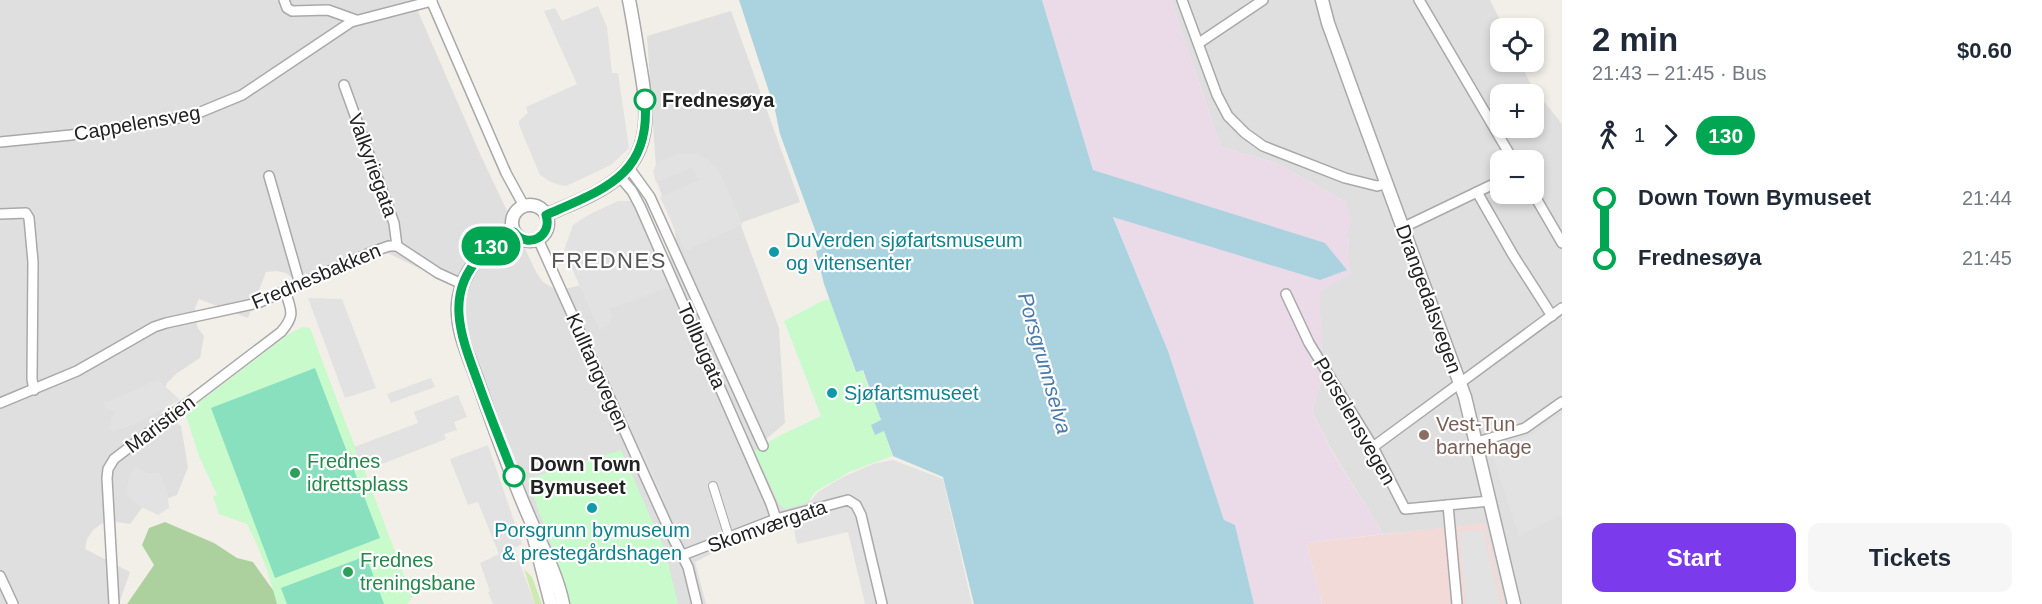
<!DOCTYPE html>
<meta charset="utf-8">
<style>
body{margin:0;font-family:Helvetica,sans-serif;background:#f6f6f7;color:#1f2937;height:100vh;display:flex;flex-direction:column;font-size:22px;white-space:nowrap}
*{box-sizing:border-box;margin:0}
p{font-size:20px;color:#747a83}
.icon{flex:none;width:33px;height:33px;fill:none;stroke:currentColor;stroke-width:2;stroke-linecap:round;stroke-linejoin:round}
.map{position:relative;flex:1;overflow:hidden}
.details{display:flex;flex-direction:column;background:#fff;width:480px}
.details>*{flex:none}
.badge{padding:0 12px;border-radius:20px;font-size:21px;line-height:39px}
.controls{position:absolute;left:1490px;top:18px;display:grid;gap:12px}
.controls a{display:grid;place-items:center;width:54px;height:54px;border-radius:12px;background:#fff;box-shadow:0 3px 9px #0003;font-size:30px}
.map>.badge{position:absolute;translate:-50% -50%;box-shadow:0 0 0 3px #fff}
.legs{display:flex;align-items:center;gap:9px;height:66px;padding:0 30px;font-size:20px}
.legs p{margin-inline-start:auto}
.head{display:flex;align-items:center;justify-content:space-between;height:102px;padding:0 30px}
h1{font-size:33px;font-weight:700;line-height:45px}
.action{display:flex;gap:12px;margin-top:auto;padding:12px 30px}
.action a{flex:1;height:69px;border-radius:12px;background:#7c3aed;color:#fff;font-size:24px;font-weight:700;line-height:69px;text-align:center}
.action a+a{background:#f6f6f7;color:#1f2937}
ul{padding:0 30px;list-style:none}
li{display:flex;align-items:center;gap:21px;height:60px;font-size:22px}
li i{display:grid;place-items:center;width:9px;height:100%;margin:0 8px;background:currentColor}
li i::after{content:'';width:15px;height:15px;margin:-8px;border:4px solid;border-radius:50%;background:#fff}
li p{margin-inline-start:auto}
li:first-child i{background:linear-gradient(#0000 50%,currentColor 0)}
li:last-child i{background:linear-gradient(currentColor 50%,#0000 0)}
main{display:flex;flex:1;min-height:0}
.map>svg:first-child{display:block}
</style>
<main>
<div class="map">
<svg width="1562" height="604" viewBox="0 0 1562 604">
<rect width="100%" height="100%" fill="#f2efe9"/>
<g fill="#e0dfdf" fill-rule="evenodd">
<polygon points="0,0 413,0 481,156 536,272 543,282 551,287 561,290 660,266 668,260 674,251 676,241 675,231 657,182 647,36 731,11 800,202 740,223 779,328 785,423 764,441 812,503 695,562 706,604 549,604 538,560 496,446 458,329 459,287 383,251 299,285 294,279 286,273 276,271 266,272 248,318 199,299 195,308 195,318 198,328 204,336 200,358 176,374 167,383 163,392 163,402 166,412 172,420 181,426 188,467 177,495 142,508 130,524 111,521 101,524 93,530 87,539 85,549 130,572 119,604 0,604"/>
<path d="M1171,0h319l14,28h-4v34h20l12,25 30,37v480h-58l-19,-80 -102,10 -52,-85 -19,-38 9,-29 1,-24 -3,-66 32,-19 -4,-15 2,-19 -3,-2 2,-7 -2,-28 -70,-39 -55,-16zM1500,94h33v34h-33zM1500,160h33v34h-33z"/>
</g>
<polygon fill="#f2dad9" points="1485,523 1504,604 1322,604 1306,543"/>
<polygon fill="#ebdbe8" points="1042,0 1171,0 1221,147 1276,163 1346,202 1351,220 1346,237 1349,238 1347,258 1351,273 1320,292 1322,368 1321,382 1312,411 1331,450 1383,534 1306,543 1322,604 1254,604 1235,526 1224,520 1168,351 1113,216 1121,219 1093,170"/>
<polygon fill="#cdebb0" points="524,569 532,577 542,604 535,604"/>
<polygon fill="#add19e" points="165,522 214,543 237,558 253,562 283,604 127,604 154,565 142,545 149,528"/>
<g fill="#c8facc">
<polygon points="830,299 855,371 862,369 868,387 870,387 892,456 849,472 815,492 807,503 785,509 779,504 754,451 779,436 821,416 784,321 822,301"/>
<path d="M302,327l8,1c31,85 65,168 96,253l11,10 -10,13h-130c-7,-28 -17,-55 -30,-80l-28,-10 -6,-17 4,-2 -18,-39 -14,-43 104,-79z"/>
<polygon points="621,450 665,550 678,604 569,604 562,574 527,479"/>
</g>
<g fill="#88e0be">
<polygon points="315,368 380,538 275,578 211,408"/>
<polygon points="366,556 384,604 287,604 281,588"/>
</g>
<g fill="#e2e2e2">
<polygon points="598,6 607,27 612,73 618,73 629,148 611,165 566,186 560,185 551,182 540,175 519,125 519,121 528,113 526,107 577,84 544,11 555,8 562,21"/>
<polygon points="677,154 699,154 717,166 743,224 685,251 660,197 698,180 692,167 656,183 653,171 658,162"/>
<polygon points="618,201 632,201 640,206 675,285 609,309 612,316 609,325 599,330 564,250 573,225 588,215"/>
<polygon points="308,298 342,299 376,388 345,398"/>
<polygon points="596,348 631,427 624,430 588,351"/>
<polygon points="431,378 435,387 391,403 387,394"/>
<polygon points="158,380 180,400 137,423 121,429 113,431 110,429 111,419 116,411 104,408 106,402"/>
<polygon points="458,395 467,417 454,422 457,430 444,434 446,439 364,471 354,447 418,423 414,412"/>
<polygon points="1562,413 1562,517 1560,515 1519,536 1491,450 1531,435"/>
<polygon points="488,445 522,544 514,548 535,604 493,604 488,592 490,591 480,563 499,554 478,502 468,505 450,459"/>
<polygon points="642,448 665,500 658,504 634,452"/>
<polygon points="893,460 943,479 972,604 865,604 848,532 797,544 793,525 794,508 809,504 817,493 841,478 873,464"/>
<polygon points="135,466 147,473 160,473 167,491 169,508 158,515 137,505 126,495 129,476"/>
<polygon points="1483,530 1500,604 1466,604 1459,532"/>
</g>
<polygon fill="#aad3df" points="739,0 1042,0 1093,170 1325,243 1347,270 1320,280 1113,217 1168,351 1224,520 1235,525 1254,604 974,604 943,477 893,456 884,431 875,435 871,425 881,420 863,370 856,372 824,284 816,251 822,249 780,134 775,110"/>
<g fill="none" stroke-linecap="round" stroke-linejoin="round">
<defs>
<polyline id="pedestrian" points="713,486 729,537"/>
<g id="minor">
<polyline points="284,0 287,8 292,11 328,10 356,20"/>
<polyline points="431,0 506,173 524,206"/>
<polyline points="1182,0 1217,95 1228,116 1245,133 1263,146 1345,178 1377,186 1385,184"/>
<polyline points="1419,0 1513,160"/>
<polyline points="1199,43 1263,0"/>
<polyline points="344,85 394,223 397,246"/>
<polyline points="0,142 71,135 191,116 242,95 351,22 432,1"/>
<polyline points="629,168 650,197 763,446"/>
<polyline points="269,176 300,284"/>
<polyline points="620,177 632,191 640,206 771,504 776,519"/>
<polyline points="1477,192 1513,255 1552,316"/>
<polyline points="1533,193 1562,243"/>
<polyline points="0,214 26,213 29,218 33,262 32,379 34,390"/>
<polyline points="1402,228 1500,181"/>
<polyline points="538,239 673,538 688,567 697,604"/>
<polyline points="1286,294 1309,343 1373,447 1405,509 1490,501"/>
<polyline points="0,403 77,371 154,327 166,323 258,303 372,252 389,246 397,246 438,273 462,284"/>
<polyline points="1477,442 1525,428 1562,402"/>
<polyline points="1373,447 1562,308"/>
<polyline points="1448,505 1457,604"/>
<polyline points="683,555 776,519 848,500 856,505 861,515 882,604"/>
<polyline points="0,576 13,604"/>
<path d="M114,604l-7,-126 1,-9 6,-10 167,-127c15,-17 10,-22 4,-41"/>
</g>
<g id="tertiary">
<polyline points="1322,0 1328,23 1358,106 1465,397 1514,604"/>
<circle cx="530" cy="223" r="18"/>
<path d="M546,215c25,-11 54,-21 74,-39 35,-30 26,-76 19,-117 -3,-19 -6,-39 -10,-59"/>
<path d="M514,232c-29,13 -53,39 -56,72 -2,25 10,51 19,75 16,46 33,95 53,140 12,28 27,55 33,85"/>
<polyline points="534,538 551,604"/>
</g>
</defs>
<use href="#pedestrian" stroke="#a9a9a9" stroke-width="10"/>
<use href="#minor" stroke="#a9a9a9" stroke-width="12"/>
<use href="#tertiary" stroke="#a9a9a9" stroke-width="15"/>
<use href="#pedestrian" stroke="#fff" stroke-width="8"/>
<use href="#minor" stroke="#fff" stroke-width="9"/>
<use href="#tertiary" stroke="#fff" stroke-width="12"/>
</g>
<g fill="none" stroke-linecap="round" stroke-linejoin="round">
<defs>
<path id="line-1" d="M514,476c-12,-30 -24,-60 -35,-91 -16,-44 -37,-90 2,-129 10,-10 21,-18 33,-24 14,18 39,4 32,-17 59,-26 105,-40 99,-115"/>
</defs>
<use href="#line-1" stroke="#fff" stroke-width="14"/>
<use href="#line-1" stroke="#00a651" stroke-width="9"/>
</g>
<g fill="#fff" stroke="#00a651" stroke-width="3">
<circle cx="645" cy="100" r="10"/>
<circle cx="514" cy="476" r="10"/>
</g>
<g fill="#0f9aa8" stroke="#fff" stroke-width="2">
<circle cx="774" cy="252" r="6"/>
<circle cx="832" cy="393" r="6"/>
<circle cx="592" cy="508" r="6"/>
</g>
<circle fill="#8d6e63" stroke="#fff" stroke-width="2" cx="1424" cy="435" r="6"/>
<g fill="#2e9e5b" stroke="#fff" stroke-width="2">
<circle cx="295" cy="473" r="6"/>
<circle cx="348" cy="572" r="6"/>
</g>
<g text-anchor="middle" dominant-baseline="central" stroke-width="4.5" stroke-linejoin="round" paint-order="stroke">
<g font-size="20" font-weight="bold" fill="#222" stroke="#fff" text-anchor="start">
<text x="662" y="100">Frednesøya</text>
<text x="530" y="464">Down Town<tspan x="530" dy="23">Bymuseet</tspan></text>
</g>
<g font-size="20" fill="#222" stroke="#fff">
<text transform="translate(137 123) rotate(-10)">Cappelensveg</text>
<text transform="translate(373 165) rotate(70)">Valkyriegata</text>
<text transform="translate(316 276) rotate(-23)">Frednesbakken</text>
<text transform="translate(1429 299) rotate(70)">Drangedalsvegen</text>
<text transform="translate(702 346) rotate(66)">Tollbugata</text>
<text transform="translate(598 372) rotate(66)">Kulltangvegen</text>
<text transform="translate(1355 421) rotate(60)">Porselensvegen</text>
<text transform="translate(160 424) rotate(-37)">Maristien</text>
<text transform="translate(767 526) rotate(-19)">Skomværgata</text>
</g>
<g font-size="20" fill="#0d838f" stroke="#fff" text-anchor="start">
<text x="786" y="240">DuVerden sjøfartsmuseum<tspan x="786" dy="23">og vitensenter</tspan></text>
<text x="844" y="393">Sjøfartsmuseet</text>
<text x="592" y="530" text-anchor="middle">Porsgrunn bymuseum<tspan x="592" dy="23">&amp; prestegårdshagen</tspan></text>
</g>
<g font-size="20" fill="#785e54" stroke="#fff" text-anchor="start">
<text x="1436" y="424">Vest-Tun<tspan x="1436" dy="23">barnehage</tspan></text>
</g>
<g font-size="20" fill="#27864d" stroke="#fff" text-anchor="start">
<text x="307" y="461">Frednes<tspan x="307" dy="23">idrettsplass</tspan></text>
<text x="360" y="560">Frednes<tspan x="360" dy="23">treningsbane</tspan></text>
</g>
<g font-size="21" font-style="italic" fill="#4a7aab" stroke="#fff">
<text transform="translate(1045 363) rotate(74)">Porsgrunnselva</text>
</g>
<g font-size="22" letter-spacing="1.5" fill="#555" stroke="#fff">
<text x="609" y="260">FREDNES</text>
</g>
</g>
</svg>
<div class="controls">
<a><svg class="icon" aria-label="locate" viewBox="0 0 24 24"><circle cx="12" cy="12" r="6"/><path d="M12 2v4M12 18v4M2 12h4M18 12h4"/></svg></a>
<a>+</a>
<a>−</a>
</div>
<b class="badge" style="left:491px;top:246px;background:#00a651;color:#fff">130</b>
</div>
<section class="details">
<div class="head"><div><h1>2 min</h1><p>21:43 – 21:45 · Bus</p></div><b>$0.60</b></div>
<div class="legs"><svg class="icon" aria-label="walk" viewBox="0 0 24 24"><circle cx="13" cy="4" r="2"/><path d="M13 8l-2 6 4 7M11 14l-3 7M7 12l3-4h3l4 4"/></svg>1<svg class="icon" aria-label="forward" viewBox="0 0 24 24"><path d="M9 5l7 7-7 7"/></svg><b class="badge" style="background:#00a651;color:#fff">130</b></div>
<ul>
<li><i style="color:#00a651"></i><b>Down Town Bymuseet</b><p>21:44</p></li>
<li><i style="color:#00a651"></i><b>Frednesøya</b><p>21:45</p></li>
</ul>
<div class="action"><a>Start</a><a>Tickets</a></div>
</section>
</main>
